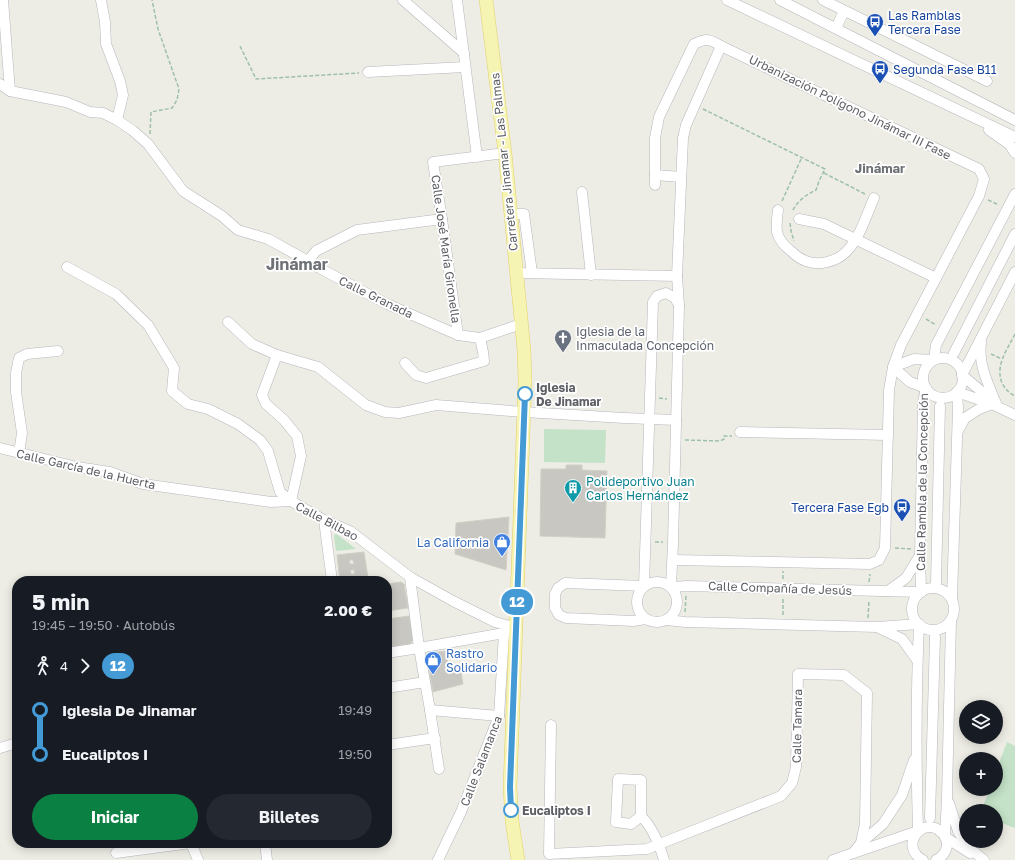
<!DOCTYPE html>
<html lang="es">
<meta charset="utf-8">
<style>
body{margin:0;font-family:"Golos Text",sans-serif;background:#242831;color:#f1f3f6;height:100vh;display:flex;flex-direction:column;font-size:15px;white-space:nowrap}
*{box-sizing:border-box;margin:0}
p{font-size:13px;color:#9ea1a6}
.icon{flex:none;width:22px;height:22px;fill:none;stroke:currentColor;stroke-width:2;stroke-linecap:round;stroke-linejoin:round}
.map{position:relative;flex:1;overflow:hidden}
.sheet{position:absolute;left:12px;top:576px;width:380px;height:272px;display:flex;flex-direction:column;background:#171b24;border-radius:16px;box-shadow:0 2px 10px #0003}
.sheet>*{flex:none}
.badge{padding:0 8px;border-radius:13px;font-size:14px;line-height:26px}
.buttons{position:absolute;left:959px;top:700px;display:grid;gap:8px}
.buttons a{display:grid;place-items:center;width:44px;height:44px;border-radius:50%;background:#171b24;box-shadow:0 2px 10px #0003;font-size:20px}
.map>.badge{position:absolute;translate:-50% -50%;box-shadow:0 0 0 2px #fff}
.legs{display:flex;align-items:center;gap:6px;height:44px;padding:0 20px;font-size:13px}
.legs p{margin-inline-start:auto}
.overview{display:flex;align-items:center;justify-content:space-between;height:68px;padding:0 20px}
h1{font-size:22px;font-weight:700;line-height:30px}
.button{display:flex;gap:8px;margin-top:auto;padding:8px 20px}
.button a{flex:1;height:46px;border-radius:24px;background:#0b8043;color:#fff;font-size:16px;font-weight:700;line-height:46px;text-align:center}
.button a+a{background:#242831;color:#f1f3f6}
ul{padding:0 20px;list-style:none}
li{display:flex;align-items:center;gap:14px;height:44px;font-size:15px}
li i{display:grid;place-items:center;width:6px;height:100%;margin:0 5px;background:currentColor}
li i::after{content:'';width:10px;height:10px;margin:-5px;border:3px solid;border-radius:50%;background:#171b24}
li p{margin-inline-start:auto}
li:first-child i{background:linear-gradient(#0000 50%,currentColor 0)}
li:last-child i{background:linear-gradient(currentColor 50%,#0000 0)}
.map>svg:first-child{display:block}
</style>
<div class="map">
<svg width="1015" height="860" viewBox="0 0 1015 860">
<rect width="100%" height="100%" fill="#eeede5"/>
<g fill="#c4e2c8">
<polygon points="544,429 606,430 605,463 544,462"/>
<polygon points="335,534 338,535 356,549 336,551 334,536"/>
<polygon points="1007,742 1015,746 1015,828 996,821 996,811 981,811 990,789 996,789 996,771"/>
</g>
<g fill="#c9c7c2" stroke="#d2cfc4" fill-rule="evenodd">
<polygon points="566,465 582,465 582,470 607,471 605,538 540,536 541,469 566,469"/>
<polygon points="509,517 506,570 455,554 456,523"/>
<path d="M364,552l4,26 -18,3h-10l-3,-26zM349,560h4l1,4h-4zM350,570h4l1,4h-4z"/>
<polygon points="401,582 404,584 408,608 387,611 387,584"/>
<polygon points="409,616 413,640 410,644 387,647 387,619"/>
<polygon points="446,651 448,668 460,667 463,684 433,692 427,656 430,653"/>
</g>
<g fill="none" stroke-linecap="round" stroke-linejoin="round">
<defs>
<g id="minor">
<polyline points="3,0 10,91"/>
<polyline points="101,0 105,22 106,44 120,81 123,95 117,120"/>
<polyline points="403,0 464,53"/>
<polyline points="457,0 477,157"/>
<polyline points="727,0 1015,137"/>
<polyline points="780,0 1015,120"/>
<polyline points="823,0 987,81"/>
<polyline points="836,28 844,11"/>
<polyline points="368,72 465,67"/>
<polyline points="0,84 10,91 66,102 90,112 103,113 117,120 132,130 148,144 183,191 222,216 238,230 268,239 308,261 321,269 387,304 458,335 480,338 521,324"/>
<polyline points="989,130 1010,145 1015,153"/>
<polyline points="655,175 681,177"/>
<path d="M655,185v-47l4,-21 35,-73c13,-6 16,-5 27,2l-35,79 -3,13 -6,138 2,30 -6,237 -2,44 16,-1 234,6"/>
<polyline points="582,192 591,275"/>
<path d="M778,210c-1,7 -2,14 -1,22 2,8 7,14 14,19 4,4 9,8 15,10 12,5 30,1 40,-9 14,-14 20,-36 28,-54"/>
<polyline points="510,214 524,214 532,273"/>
<polyline points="799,219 824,224 936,278"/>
<polyline points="308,261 316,251 357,230 442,219"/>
<polyline points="67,267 116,294 148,325 174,368 172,391 188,404 208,409 238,424 260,440 268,451 280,492 291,501 324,520 350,531 410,577 453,601 495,622 517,628"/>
<polyline points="516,273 677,276"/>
<polyline points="228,322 252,344 277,355 318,367 366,405 385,412 399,413 436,405 524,412 624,418 676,420"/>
<polyline points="458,335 442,219 433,162 505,153"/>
<path d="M981,342c-3,22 7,42 15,61"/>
<polyline points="954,353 1015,234"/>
<circle cx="943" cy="378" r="20"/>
<polyline points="934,360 936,345 1015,194"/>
<polyline points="405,363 416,375 426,378 484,361 483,352 480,338"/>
<polyline points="962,375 1015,272"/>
<polyline points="962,375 994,402"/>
<polyline points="926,388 910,382 893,367 914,359 934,360"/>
<polyline points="957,392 992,404 1015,415"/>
<polyline points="958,431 965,418 979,409 992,404"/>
<polyline points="740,432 888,435"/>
<polyline points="0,448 77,467 110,472 143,484 271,502 291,501 301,456 297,436 284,420 266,404 262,395 277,355"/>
<polyline points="19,453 22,433 16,392 16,373 19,358 27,354 58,351"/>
<polyline points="324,520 332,581"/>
<polyline points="673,560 870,564 879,560 885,548 889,390 893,367 901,345 979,196 984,179 979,169 721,46"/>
<polyline points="410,577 419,648 430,710 439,769"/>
<circle cx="657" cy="602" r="20"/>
<polyline points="936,583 940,406"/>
<circle cx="933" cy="609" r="21"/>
<polyline points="888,591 906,578 920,555"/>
<polyline points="921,592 920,555 923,402 926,388"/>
<polyline points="952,599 958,408 957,392"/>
<polyline points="646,619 633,621 566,618 559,615 555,608 555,594 558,588 565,583 644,586 653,302 657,296 666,293 675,298 679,305"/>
<polyline points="667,620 685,622 877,627 919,624"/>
<polyline points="879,628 902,639 917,660"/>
<polyline points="387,653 419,648 504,633 509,630"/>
<polyline points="387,688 425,682"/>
<polyline points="430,710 499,716"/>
<polyline points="551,725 549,854 647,849 781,796 792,783 796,767 798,674 844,675 867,693 865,824 861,843"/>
<polyline points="387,745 435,738"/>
<polyline points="0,748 17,743"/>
<polyline points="949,803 958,831 968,847 984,860"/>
<path d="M641,816l-10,8 -15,-2 2,-43 23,1v36c12,12 18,27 23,44"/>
<polyline points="930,818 935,637"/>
<path d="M918,831c-2,-69 -2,-138 1,-207"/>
<polyline points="945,837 947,797 951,620"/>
<polyline points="945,837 970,853"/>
<polyline points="265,843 267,860"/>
<polyline points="116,853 191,843 198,860"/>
<polyline points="853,853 861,843 883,824 902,795 914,760"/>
<polyline points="438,860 461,812 499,716 504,633"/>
<polyline points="833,860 918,831"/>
<path d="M923,860c-25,-14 0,-45 18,-28 4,3 6,9 6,14 -1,6 -5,11 -11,14"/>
</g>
<polyline id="major" points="486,0 505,153 524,350 525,380 510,787 512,821 518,860"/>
</defs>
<use href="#minor" stroke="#b5b6bb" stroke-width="11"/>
<use href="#major" stroke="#e2cf6a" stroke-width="14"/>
<g stroke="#9dc0ab" stroke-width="1.5" stroke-dasharray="4 2" stroke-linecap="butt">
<polyline points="240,46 256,79 359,73"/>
<path d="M703,109l122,60 -6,12 -3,9c-10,5 -19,11 -24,22"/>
<polyline points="150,134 151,112 172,108 177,100 179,89 158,29 152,0"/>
<polyline points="824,173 865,194"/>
<polyline points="988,200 999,205"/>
<polyline points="782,201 802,157"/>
<polyline points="790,223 791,231 794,241"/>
<polyline points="926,319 936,325"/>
<path d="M1015,334c-8,16 -20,31 -13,49 3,6 7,10 13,13"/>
<polyline points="991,354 1002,359"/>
<polyline points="659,398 667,399"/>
<polyline points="685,440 720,441 724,439 724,436 732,436"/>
<polyline points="655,542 663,542"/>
<polyline points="895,548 911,549"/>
<polyline points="783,579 783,571"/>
<polyline points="869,582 870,574"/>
<polyline points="685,612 686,596"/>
<polyline points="783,615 783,597"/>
<polyline points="868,618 869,600"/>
</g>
<use href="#minor" stroke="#fff" stroke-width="10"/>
<use href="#major" stroke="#f6f4b2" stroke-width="13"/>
</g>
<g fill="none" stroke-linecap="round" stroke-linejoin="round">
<defs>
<polyline id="line-1" points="511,810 510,787 525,394"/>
</defs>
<use href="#line-1" stroke="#fff" stroke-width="9"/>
<use href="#line-1" stroke="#449ad5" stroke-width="6"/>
</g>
<defs>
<symbol id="bus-pin" viewBox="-11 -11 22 30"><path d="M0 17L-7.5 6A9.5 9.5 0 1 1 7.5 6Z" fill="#1a4fb4" stroke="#fff"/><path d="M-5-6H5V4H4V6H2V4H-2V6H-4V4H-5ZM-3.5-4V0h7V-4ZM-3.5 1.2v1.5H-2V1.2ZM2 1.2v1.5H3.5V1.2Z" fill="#fff"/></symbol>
<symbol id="church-pin" viewBox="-11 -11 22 30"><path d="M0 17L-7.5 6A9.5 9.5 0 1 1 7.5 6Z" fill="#6b7280" stroke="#fff"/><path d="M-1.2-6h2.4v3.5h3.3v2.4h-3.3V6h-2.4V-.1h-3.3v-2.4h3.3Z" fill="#fff"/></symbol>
<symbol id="building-pin" viewBox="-11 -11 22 30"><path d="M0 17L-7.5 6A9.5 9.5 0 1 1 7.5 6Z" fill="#0f9aa8" stroke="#fff"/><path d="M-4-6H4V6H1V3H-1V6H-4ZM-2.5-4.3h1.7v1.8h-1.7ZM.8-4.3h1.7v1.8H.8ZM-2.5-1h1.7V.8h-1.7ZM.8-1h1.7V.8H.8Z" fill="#fff"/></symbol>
<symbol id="shop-pin" viewBox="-11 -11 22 30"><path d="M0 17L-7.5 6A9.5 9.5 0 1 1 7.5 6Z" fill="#3f7fe0" stroke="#fff"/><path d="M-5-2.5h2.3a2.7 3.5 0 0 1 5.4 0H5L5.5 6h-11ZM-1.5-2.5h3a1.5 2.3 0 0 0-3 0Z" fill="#fff"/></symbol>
</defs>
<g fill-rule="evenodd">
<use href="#bus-pin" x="865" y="12" width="20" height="27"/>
<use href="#bus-pin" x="870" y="59" width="20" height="27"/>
<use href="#church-pin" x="553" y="328" width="20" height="27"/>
<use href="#building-pin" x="563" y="478" width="20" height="27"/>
<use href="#bus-pin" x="892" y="497" width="20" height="27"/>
<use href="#shop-pin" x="492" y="532" width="20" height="27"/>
<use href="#shop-pin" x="423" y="650" width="20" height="27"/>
</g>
<g fill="#fff" stroke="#449ad5" stroke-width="2">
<circle cx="525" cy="394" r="7"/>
<circle cx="511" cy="810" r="7"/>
</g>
<g text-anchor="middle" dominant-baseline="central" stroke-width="3.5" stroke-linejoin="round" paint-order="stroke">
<g font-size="12" fill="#164399" stroke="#fff" text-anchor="start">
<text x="888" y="15">Las Ramblas<tspan x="888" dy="14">Tercera Fase</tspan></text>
<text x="893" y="69">Segunda Fase B11</text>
<text x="889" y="507" text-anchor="end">Tercera Fase Egb</text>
</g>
<g font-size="12" fill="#5d5f64" stroke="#fff">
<text transform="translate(850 107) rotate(26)">Urbanización Polígono Jinámar III Fase</text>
<text transform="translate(504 162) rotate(-96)">Carretera Jinamar - Las Palmas</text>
<text transform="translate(446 249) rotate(82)">Calle José María Gironella</text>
<text transform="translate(376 297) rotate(26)">Calle Granada</text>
<text transform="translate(86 469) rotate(13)">Calle García de la Huerta</text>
<text transform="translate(922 482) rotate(-89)">Calle Rambla de la Concepción</text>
<text transform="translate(327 521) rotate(28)">Calle Bilbao</text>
<text transform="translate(780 588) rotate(2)">Calle Compañía de Jesús</text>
<text transform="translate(797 726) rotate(-89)">Calle Tamara</text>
<text transform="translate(481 761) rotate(-69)">Calle Salamanca</text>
</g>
<g font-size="12" fill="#5b616d" stroke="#fff" text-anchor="start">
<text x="576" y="331">Iglesia de la<tspan x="576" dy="14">Inmaculada Concepción</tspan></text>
</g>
<g font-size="12" font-weight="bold" fill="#5d5f64" stroke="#fff" text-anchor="start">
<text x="536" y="387">Iglesia<tspan x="536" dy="14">De Jinamar</tspan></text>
<text x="522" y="810">Eucaliptos I</text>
</g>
<g font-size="12" fill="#0d838f" stroke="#fff" text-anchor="start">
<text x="586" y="481">Polideportivo Juan<tspan x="586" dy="14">Carlos Hernández</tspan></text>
</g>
<g font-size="12" fill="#366cbe" stroke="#fff" text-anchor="end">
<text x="489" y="542">La California</text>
<text x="446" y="653" text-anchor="start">Rastro<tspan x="446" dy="14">Solidario</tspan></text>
</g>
<g font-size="13" font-weight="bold" fill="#6e7176" stroke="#fff">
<text x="880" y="168">Jinámar</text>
</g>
<g font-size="16" font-weight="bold" fill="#6e7176" stroke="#fff">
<text x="297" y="264">Jinámar</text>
</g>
</g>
</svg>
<div class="buttons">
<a><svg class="icon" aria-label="layers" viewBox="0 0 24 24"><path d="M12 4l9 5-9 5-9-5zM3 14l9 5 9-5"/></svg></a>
<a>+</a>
<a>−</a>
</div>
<b class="badge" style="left:517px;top:602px;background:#449ad5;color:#fff">12</b>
<section class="sheet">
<div class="overview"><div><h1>5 min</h1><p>19:45 – 19:50 · Autobús</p></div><b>2.00 €</b></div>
<div class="legs"><svg class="icon" aria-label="walk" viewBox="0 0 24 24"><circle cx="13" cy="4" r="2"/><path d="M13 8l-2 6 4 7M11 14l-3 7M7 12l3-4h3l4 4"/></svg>4<svg class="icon" aria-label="forward" viewBox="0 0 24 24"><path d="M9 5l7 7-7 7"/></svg><b class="badge" style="background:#449ad5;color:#fff">12</b></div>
<ul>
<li><i style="color:#449ad5"></i><b>Iglesia De Jinamar</b><p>19:49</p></li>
<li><i style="color:#449ad5"></i><b>Eucaliptos I</b><p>19:50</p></li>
</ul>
<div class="button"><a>Iniciar</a><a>Billetes</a></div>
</section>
</div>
